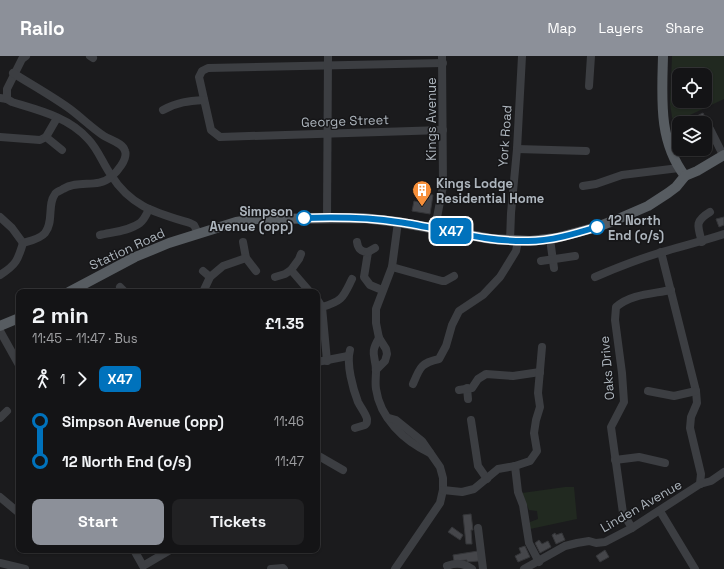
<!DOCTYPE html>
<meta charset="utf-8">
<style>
body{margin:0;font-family:"Space Grotesk",sans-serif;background:#212123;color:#f1f3f6;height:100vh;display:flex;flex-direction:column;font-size:15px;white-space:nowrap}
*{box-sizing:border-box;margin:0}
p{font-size:13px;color:#9d9ea1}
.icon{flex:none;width:22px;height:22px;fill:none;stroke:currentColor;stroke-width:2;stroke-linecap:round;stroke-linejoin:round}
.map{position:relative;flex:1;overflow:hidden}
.drawer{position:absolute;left:16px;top:233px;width:304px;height:264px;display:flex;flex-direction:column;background:#141416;border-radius:8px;box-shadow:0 1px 3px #0004,0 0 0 1px #333335}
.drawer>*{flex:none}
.badge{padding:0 8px;border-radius:6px;font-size:14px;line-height:26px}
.fabs{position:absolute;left:672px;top:12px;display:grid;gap:8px}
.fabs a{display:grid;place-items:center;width:40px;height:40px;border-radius:8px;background:#141416;box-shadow:0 1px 3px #0004,0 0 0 1px #333335;font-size:20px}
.map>.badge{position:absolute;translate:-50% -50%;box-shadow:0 0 0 2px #fff}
.legs{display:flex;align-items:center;gap:6px;height:44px;padding:0 16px;font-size:13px}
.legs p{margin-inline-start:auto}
.headline{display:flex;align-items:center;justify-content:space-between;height:68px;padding:0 16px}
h1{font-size:22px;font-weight:600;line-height:30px}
.action{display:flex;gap:8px;margin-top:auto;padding:8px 16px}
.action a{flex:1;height:46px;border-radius:8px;background:#8c9099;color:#fff;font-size:16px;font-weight:600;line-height:46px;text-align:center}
.action a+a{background:#212123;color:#f1f3f6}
ul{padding:0 16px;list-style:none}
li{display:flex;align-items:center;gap:14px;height:40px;font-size:15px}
li i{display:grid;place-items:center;width:6px;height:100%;margin:0 5px;background:currentColor}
li i::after{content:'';width:10px;height:10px;margin:-5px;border:3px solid;border-radius:50%;background:#141416}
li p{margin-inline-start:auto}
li:first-child i{background:linear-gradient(#0000 50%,currentColor 0)}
li:last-child i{background:linear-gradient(currentColor 50%,#0000 0)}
header{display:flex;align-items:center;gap:24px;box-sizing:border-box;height:56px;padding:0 20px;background:#8c9099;color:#fff}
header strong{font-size:19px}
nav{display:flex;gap:22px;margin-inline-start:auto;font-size:14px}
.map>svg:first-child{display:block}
</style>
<header>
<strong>Railo</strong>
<nav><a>Map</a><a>Layers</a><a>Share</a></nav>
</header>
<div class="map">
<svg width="724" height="513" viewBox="0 0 724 513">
<rect width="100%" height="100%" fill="#1b1b1d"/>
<g fill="#212920" fill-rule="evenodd">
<path d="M672,0h52v43l-51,24 -3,-19zM679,19h26v26h-26z"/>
<polygon points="565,431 574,431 577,463 530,473 530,466 538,463 537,455 529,454 522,437"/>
</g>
<g fill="#45464a" stroke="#353639">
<polygon points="703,57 708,67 705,69 705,67 682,67"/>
<polygon points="679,68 679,82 673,71"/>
<polygon points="684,93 696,93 686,98"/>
<polygon points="425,138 433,139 430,158 412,155 414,145 423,147"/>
<polygon points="724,161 724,169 719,171 716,163"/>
<polygon points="471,458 473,474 471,474 472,488 466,488 463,459"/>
<polygon points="452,471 463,479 460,484 448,476"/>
<polygon points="555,477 556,479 562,477 565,484 556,488 552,479"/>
<polygon points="539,484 542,488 548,485 551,491 540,497 535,487"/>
<polygon points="525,490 530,501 518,506 515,500 521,497 519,492"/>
<polygon points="605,494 609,501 600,506 596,500"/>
<polygon points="478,495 479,505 467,506 467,504 454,505 453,499"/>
</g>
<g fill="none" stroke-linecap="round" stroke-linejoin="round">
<g stroke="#3c3e42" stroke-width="8">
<polyline points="90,0 93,2"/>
<polyline points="443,7 208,12 202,15 199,21 211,74 220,81 443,74"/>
<polyline points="589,30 591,0"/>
<path d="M0,42l7,1 5,3c26,8 57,15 76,37 10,10 15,25 23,36 20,32 46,38 79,48l4,2 4,8"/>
<polyline points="7,43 7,33 22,3 26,0"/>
<path d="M163,54c14,-8 26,-9 41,-10"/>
<polyline points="710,73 723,99"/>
<polyline points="0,81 40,84 46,81 62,94"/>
<polyline points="46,81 57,62"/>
<polyline points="517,93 586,95"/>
<polyline points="583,130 596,128 622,119 679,112"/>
<polyline points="0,161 12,172 23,187"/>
<polyline points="327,162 328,0"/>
<polyline points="435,172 443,130 442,0"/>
<path d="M100,179c13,-3 29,-4 40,-12 5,-4 7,-10 9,-14"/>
<polyline points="550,183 554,212"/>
<polyline points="510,185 511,157 517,93 522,0"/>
<polyline points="243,186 246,202 256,215"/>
<path d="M357,186c1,7 4,10 11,10l-4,25 6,8 12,5"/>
<path d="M702,186c-5,-17 -7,-21 8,-30"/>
<polyline points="368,196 375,192"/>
<polyline points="661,196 696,335 697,347 691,361 690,372 701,418 700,428"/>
<polyline points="541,205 575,200"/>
<polyline points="392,211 442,225 445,225 454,220"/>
<polyline points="291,214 299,203 301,198"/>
<polyline points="203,215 210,221"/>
<path d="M0,219c16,-10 18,-15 23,-32 7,-2 17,-4 22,-10 9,-11 2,-28 10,-39 1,-2 5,-3 8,-5 16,-10 34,0 48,-12 6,-5 17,-18 14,-26 -2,-8 -15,-11 -21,-15 -12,-8 -22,-18 -34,-27 -18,-13 -38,-24 -57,-36"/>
<polyline points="275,221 285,218 291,214 310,236"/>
<path d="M595,221c21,-9 44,-18 67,-25 20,-6 41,-11 62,-18"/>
<polyline points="120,231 125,236"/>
<polyline points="203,236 210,221 223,210 246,202"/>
<polyline points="317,243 322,251 327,305"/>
<path d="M322,251c21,-6 21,-10 30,-28"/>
<polyline points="0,275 19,309"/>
<path d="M379,282c-10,17 -3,17 -3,33 0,6 -1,12 0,18 4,29 28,52 54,64"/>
<path d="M350,294c-4,14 3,39 8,52 3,6 8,12 9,17 0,4 0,4 -2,6l-10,3"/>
<polyline points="317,306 348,300"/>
<polyline points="376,314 385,305 387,298 386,293 379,282 376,267 376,253 392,211 398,166"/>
<path d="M413,328c7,-17 8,-21 26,-25l7,-13 6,-21 7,-14 24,-16 17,-18 16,-26 2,-10"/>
<polyline points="467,332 468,343"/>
<polyline points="459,334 472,332 478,323 486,318 513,320 540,316"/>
<polyline points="648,335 674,340 696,335"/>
<polyline points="0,362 7,355"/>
<polyline points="389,362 396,364 422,385 440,411 443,422 443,434 440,447 395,513"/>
<polyline points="471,364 478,410 487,423"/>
<polyline points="317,399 343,414"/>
<polyline points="615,404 639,401 665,407"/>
<polyline points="515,410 518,436 523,449 529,487 539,506"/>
<polyline points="443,434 462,436 474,433 498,413 515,410 530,405 537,395 534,377 536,364 540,351 538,337 542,291"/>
<polyline points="0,441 19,457"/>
<polyline points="660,455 695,513"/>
<polyline points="478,472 483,513"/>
<path d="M632,472l-9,-15 -12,-86 13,-25 -2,-29 -7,-53 1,-13c15,-13 36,-13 55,-17"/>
<polyline points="134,494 143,510 170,494"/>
<polyline points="0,507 25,513"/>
<path d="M447,510c9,-4 17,-3 25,3"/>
<polyline points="271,513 283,512 284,513"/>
<polyline points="524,513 565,490 577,487 589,485 596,487 605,486 632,472 700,428 711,425 724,416"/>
</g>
<g stroke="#575c61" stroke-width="10">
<path d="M663,0c-1,42 -5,85 22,120"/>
<polyline points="69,236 135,201 169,187 236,166 257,163 363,162 398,166 491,183 530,185 556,182 597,171 618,163 648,150 668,137 676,131 685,120 697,115 724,99"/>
<polyline points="0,270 19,262"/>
</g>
</g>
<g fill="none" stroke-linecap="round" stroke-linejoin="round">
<defs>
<path id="line-1" d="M304,162c31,-1 63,-1 94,4 43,6 86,20 130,19 23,0 46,-7 69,-14"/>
</defs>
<use href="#line-1" stroke="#fff" stroke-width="9"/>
<use href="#line-1" stroke="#0072bc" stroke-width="6"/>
</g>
<defs>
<symbol id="building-pin" viewBox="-11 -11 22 30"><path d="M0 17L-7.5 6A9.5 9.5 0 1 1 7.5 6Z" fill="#f68f3a" stroke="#161618"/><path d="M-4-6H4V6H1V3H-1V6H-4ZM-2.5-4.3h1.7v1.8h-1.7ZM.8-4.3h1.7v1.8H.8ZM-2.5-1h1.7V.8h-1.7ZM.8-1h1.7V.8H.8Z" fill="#fff"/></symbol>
</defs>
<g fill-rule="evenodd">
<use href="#building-pin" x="411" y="123" width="22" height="30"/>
</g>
<g fill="#fff" stroke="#0072bc" stroke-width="2">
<circle cx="304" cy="162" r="7"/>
<circle cx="597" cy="171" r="7"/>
</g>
<g text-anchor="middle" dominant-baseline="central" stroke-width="3" stroke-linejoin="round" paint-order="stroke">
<g font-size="13" fill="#adb5bd" stroke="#161618">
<text transform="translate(431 63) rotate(-90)">Kings Avenue</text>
<text transform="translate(345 65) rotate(-2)">George Street</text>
<text transform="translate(505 80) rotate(-86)">York Road</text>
<text transform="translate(127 193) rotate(-25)">Station Road</text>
<text transform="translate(607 312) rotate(-95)">Oaks Drive</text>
<text transform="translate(641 450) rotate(-30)">Linden Avenue</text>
</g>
<g font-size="13" font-weight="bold" fill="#adb5bd" stroke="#161618" text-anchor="start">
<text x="436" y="127">Kings Lodge<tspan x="436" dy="15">Residential Home</tspan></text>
</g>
<g font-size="13" font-weight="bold" fill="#adb5bd" stroke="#161618" text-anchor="end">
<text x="293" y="155">Simpson<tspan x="293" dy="15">Avenue (opp)</tspan></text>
<text x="608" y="164" text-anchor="start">12 North<tspan x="608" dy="15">End (o/s)</tspan></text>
</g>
</g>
</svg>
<div class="fabs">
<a><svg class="icon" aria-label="locate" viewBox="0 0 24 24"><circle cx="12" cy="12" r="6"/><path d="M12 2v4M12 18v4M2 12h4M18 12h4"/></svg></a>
<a><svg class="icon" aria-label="layers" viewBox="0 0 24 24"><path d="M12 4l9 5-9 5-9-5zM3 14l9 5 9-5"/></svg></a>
</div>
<b class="badge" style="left:451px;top:175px;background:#0072bc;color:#fff">X47</b>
<section class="drawer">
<div class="headline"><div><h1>2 min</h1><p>11:45 – 11:47 · Bus</p></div><b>£1.35</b></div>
<div class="legs"><svg class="icon" aria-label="walk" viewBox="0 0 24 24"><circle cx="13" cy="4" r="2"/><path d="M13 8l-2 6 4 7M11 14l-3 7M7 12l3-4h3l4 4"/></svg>1<svg class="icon" aria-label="forward" viewBox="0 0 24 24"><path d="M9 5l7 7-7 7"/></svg><b class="badge" style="background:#0072bc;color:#fff">X47</b></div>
<ul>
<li><i style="color:#0072bc"></i><b>Simpson Avenue (opp)</b><p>11:46</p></li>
<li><i style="color:#0072bc"></i><b>12 North End (o/s)</b><p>11:47</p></li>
</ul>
<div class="action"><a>Start</a><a>Tickets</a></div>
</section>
</div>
